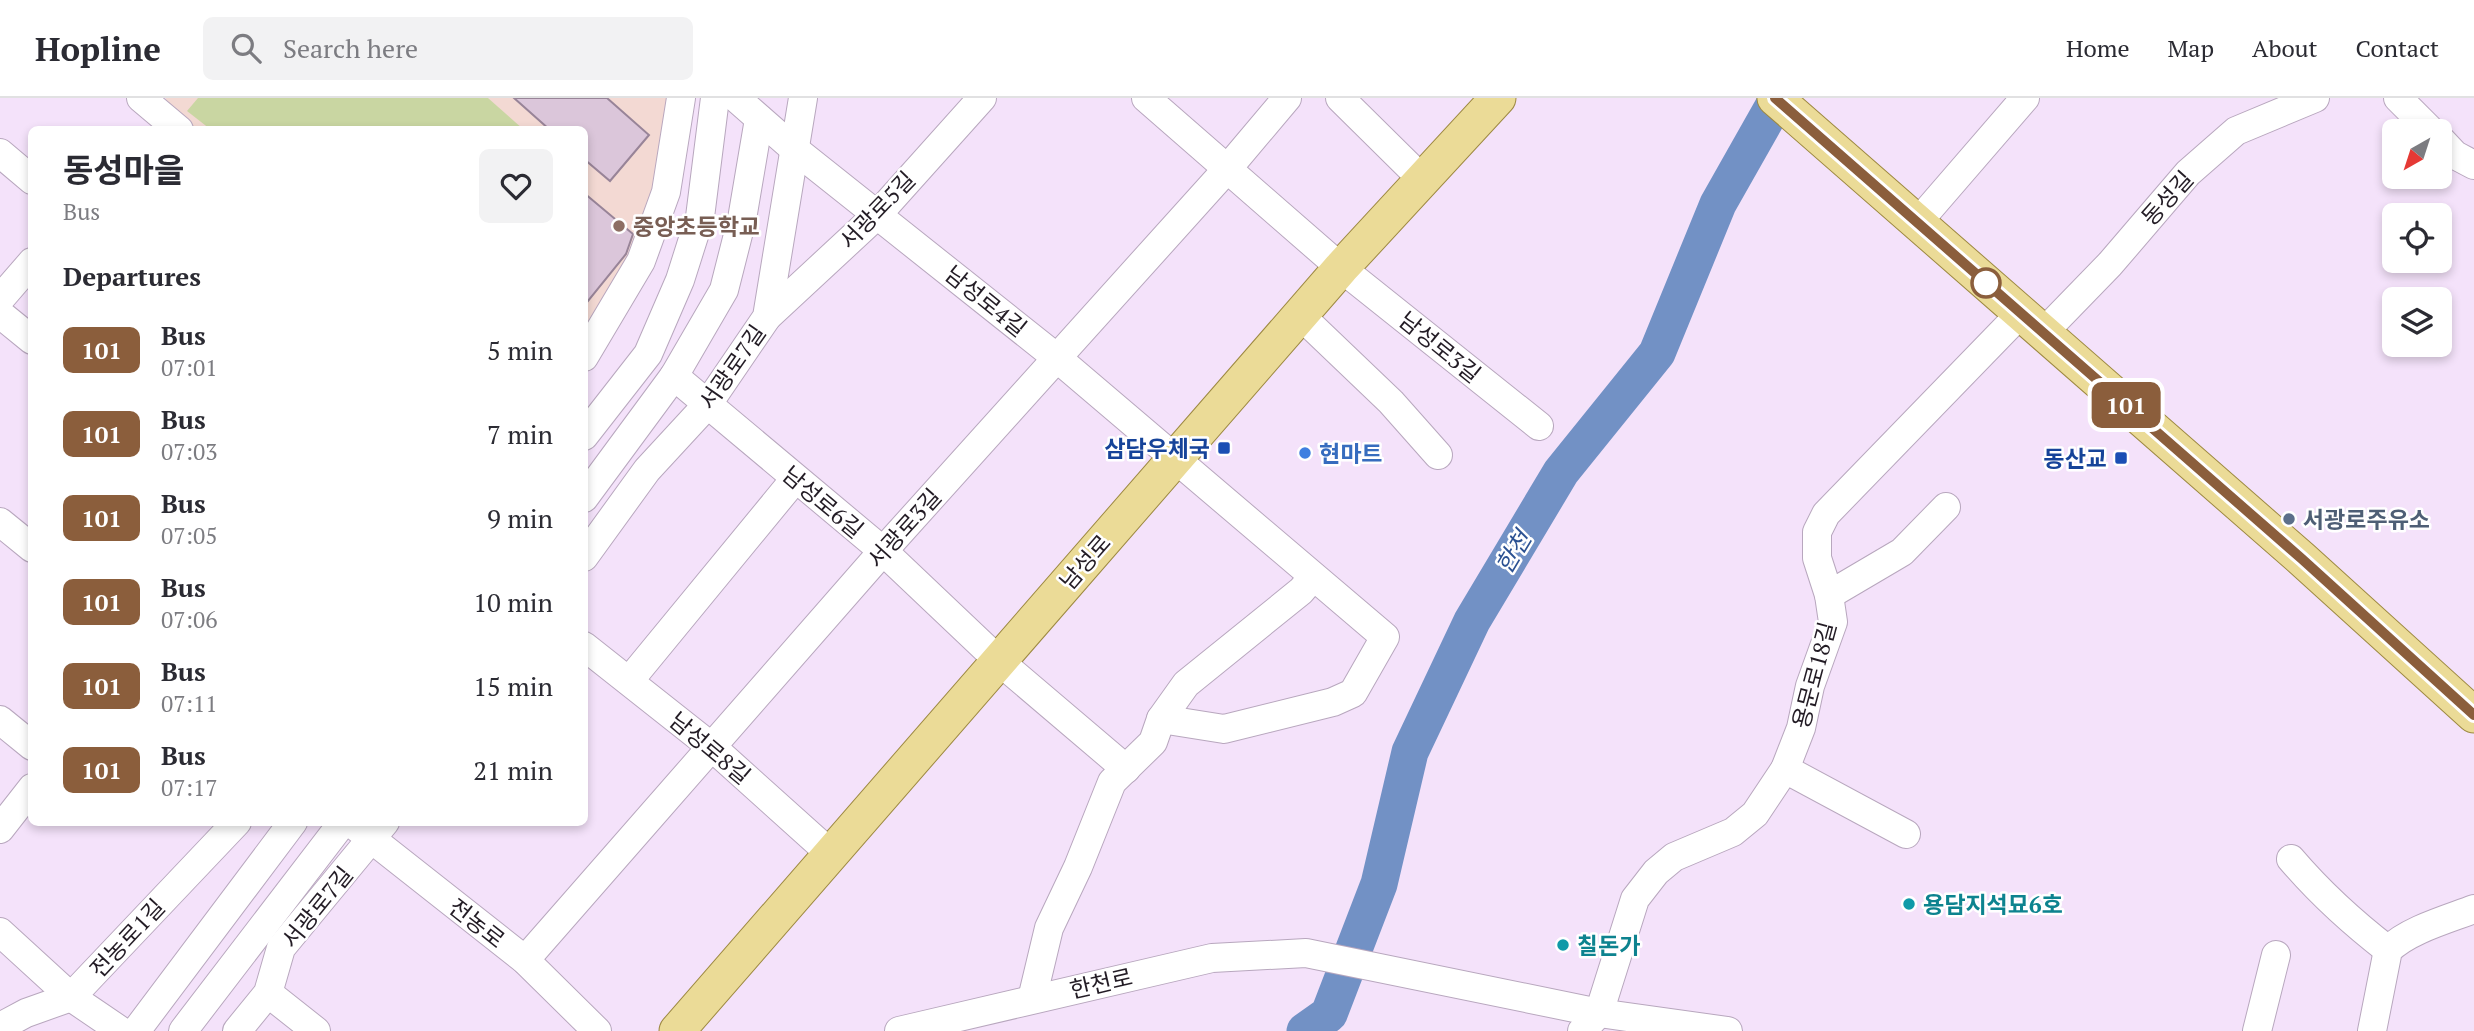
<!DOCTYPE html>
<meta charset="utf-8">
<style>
body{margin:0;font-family:"PT Serif","Noto Sans KR",serif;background:#f2f2f3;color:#2b2b33;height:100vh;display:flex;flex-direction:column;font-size:26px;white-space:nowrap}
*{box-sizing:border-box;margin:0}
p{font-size:23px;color:#7c7c81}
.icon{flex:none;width:38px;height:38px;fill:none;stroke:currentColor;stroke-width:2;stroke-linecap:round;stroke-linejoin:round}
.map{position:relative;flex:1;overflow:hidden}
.side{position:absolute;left:28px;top:28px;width:560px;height:700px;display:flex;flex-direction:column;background:#fff;border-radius:10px;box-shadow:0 4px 10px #0003}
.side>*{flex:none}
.badge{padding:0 14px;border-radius:10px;font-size:24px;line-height:46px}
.needle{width:46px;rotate:219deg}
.controls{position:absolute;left:2382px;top:21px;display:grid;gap:14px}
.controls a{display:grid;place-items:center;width:70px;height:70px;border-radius:10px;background:#fff;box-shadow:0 4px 10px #0003;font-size:35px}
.map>.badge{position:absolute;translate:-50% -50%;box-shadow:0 0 0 4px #fff}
h2{padding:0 35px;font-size:26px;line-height:63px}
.round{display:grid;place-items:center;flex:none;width:74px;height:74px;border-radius:10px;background:#f2f2f3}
.head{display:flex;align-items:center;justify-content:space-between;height:119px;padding:0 35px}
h1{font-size:33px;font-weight:700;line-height:52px}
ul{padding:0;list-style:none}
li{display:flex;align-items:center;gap:21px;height:84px;padding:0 35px}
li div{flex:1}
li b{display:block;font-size:26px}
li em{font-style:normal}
li .badge{min-width:77px;font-weight:700;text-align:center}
header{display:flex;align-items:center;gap:42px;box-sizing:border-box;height:98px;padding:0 35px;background:#fff;border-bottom:2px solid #e1e1e2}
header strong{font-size:33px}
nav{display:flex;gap:38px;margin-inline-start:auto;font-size:24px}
.search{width:490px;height:63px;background:#f2f2f3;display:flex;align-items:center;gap:18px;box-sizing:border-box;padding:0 24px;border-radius:10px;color:#7c7c81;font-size:26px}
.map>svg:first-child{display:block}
</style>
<header>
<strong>Hopline</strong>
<div class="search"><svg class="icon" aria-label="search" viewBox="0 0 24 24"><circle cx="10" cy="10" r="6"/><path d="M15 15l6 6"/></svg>Search here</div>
<nav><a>Home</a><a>Map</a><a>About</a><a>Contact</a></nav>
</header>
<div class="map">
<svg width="2474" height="933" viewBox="0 0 2474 933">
<rect width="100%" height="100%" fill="#f4e2fa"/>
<polygon fill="#f3d9d3" points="166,0 681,0 666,94 585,259 584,32 179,32 156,13"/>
<polygon fill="#c9d6a2" points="198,0 488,0 523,31 210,31 187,13"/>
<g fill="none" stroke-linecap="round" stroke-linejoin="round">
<polyline stroke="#7291c5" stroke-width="37" points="1305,933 1329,916 1379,786 1410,654 1472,523 1561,374 1657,255 1718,106 1778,0"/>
</g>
<g fill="#dbc6da" stroke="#988498" stroke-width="2">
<polygon points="514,0 607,0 649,37 610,83 584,61 584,32 550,32"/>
<polygon points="584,95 633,136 626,156 584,208"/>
</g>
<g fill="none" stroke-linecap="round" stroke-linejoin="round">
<defs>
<g id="minor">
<polyline points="141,0 179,32"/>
<polyline points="736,0 793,50 1057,260 1385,539 1353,595 1333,604 1224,631 1161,621"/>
<polyline points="1146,0 1341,170 1539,328"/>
<polyline points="1340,0 1422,81"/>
<polyline points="2398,0 2431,33"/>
<polyline points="2440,41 2455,57 2474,67"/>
<polyline points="0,55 32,82"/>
<polyline points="1917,125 2025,0"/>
<polyline points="0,201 32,164"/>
<polyline points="0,216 32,242"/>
<polyline points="1300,217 1391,304 1438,357"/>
<polyline points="767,219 878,116 982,0"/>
<polyline points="2043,235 2110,166 2188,75 2236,33 2315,0"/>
<polyline points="584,259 641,163 666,94 681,0"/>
<polyline points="674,278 883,453 999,563 1126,671"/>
<polyline points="584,338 648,256 680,182 700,119 715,0"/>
<polyline points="584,400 674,278 724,192 742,121 759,21"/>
<polyline points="0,424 32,450"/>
<polyline points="584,459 647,372 707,307 767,219 803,0"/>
<polyline points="1829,497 1902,454 1946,409"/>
<polyline points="584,548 713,650 832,757"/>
<polyline points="629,583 795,381"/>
<polyline points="0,622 32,648"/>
<polyline points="1785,671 1906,736"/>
<polyline points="350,724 525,862 597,933"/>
<polyline points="0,731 32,690"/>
<path d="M2291,761c29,34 62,64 97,91"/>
<polyline points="0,834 71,899 121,933"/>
<polyline points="525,862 883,453 1228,70 1287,0"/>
<polyline points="268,895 316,933"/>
<polyline points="1032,901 1049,830 1078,769 1112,684 1153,644 1161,621 1186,586 1301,493 1313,479"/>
<polyline points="0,929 26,915 71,899 237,724"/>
<polyline points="136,933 293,724"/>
<polyline points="183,933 343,724"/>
<polyline points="237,933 268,895 281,850 385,724"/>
<polyline points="899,933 1212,860 1306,855 1599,915 1728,933"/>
<polyline points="1582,933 1599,915 1635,801 1656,774 1674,759 1733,734 1755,716 1785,671 1801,630 1810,588 1833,524 1829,497 1817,460 1817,434 1826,416 2021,215"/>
<polyline points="2257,933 2276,857"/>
<path d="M2372,933l16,-81c20,-20 60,-31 86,-41"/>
</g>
<g id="major">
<polyline points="1775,0 2302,461 2474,617"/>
<polyline points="677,933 1341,170 1498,0"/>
</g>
</defs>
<use href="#minor" stroke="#b8a7be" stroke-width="30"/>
<use href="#major" stroke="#9d8942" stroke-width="37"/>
<use href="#minor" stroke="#fff" stroke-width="28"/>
<use href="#major" stroke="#ebdb97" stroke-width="35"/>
</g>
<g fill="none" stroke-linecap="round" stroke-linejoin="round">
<defs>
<polyline id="line" points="1775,0 2302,461 2474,617"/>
</defs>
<use href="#line" stroke="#fff" stroke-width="16"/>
<use href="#line" stroke="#8b5e3c" stroke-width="10"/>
</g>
<circle fill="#8d6e63" stroke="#fff" stroke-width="2.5" cx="619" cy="128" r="7"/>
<circle fill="#fff" stroke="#8b5e3c" stroke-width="3.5" cx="1986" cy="185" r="14"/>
<g fill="#1a4fb4" stroke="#fff" stroke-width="2.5">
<rect x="1217" y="343" width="14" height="14" rx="3.5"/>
<rect x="2114" y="353" width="14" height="14" rx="3.5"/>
</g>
<circle fill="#3f7fe0" stroke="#fff" stroke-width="2.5" cx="1305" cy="355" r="7"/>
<circle fill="#5c6f8a" stroke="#fff" stroke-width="2.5" cx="2289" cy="421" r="7"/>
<g fill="#0f9aa8" stroke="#fff" stroke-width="2.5">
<circle cx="1909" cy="806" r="7"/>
<circle cx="1563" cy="847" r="7"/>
</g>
<g text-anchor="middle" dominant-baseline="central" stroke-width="5" stroke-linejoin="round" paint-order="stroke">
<g font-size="23" fill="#231c25" stroke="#fff">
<text transform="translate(2167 100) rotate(-48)">동성길</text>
<text transform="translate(877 112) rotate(-46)">서광로5길</text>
<text transform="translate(986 203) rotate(39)">남성로4길</text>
<text transform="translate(1440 249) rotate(39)">남성로3길</text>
<text transform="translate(732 269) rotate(-55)">서광로7길</text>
<text transform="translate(823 404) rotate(40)">남성로6길</text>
<text transform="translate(904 430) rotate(-48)">서광로3길</text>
<text transform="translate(1085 464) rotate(-49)">남성로</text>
<text transform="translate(1814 577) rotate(-75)">용문로18길</text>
<text transform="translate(710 650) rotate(40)">남성로8길</text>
<text transform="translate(317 809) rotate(-51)">서광로7길</text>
<text transform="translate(477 825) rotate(38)">전농로</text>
<text transform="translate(127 840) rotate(-47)">전농로1길</text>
<text transform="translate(1101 885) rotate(-13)">한천로</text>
</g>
<g font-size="23" font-weight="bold" fill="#785e54" stroke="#fff" text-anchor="start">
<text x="633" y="128">중앙초등학교</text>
</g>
<g font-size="23" font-weight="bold" fill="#164399" stroke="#fff" text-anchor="end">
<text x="1210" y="350">삼담우체국</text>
<text x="2107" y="360">동산교</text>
</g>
<g font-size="23" font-weight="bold" fill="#366cbe" stroke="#fff" text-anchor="start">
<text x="1319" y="355">현마트</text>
</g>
<g font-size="23" font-weight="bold" fill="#4e5e75" stroke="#fff" text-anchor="start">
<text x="2303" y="421">서광로주유소</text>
</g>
<g font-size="23" font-weight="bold" fill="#0d838f" stroke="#fff" text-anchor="start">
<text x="1923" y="806">용담지석묘6호</text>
<text x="1577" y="847">칠돈가</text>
</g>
<g font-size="24" font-style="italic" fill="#2b5192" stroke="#fff">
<text transform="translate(1513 454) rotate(-59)">한천</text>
</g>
</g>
</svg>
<div class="controls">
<a><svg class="needle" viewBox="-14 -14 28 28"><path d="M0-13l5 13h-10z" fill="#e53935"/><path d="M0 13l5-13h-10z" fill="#7c7c81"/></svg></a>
<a><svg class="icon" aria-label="locate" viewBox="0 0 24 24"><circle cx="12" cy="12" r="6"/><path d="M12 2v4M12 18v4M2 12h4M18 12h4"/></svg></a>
<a><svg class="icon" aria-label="layers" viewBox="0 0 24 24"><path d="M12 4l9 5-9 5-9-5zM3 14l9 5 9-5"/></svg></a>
</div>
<b class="badge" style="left:2126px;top:307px;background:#8b5e3c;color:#fff">101</b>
<section class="side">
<div class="head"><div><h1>동성마을</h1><p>Bus</p></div><a class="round"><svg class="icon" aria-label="heart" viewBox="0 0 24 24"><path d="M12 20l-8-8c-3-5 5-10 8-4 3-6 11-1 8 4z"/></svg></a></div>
<h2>Departures</h2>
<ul>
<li><span class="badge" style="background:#8b5e3c;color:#fff">101</span><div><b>Bus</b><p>07:01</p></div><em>5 min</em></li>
<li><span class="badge" style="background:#8b5e3c;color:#fff">101</span><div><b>Bus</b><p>07:03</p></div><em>7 min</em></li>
<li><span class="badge" style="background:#8b5e3c;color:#fff">101</span><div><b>Bus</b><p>07:05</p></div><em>9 min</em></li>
<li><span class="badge" style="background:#8b5e3c;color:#fff">101</span><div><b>Bus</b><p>07:06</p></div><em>10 min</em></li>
<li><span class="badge" style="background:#8b5e3c;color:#fff">101</span><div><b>Bus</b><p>07:11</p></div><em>15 min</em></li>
<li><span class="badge" style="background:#8b5e3c;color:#fff">101</span><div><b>Bus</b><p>07:17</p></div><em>21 min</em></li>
</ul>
</section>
</div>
